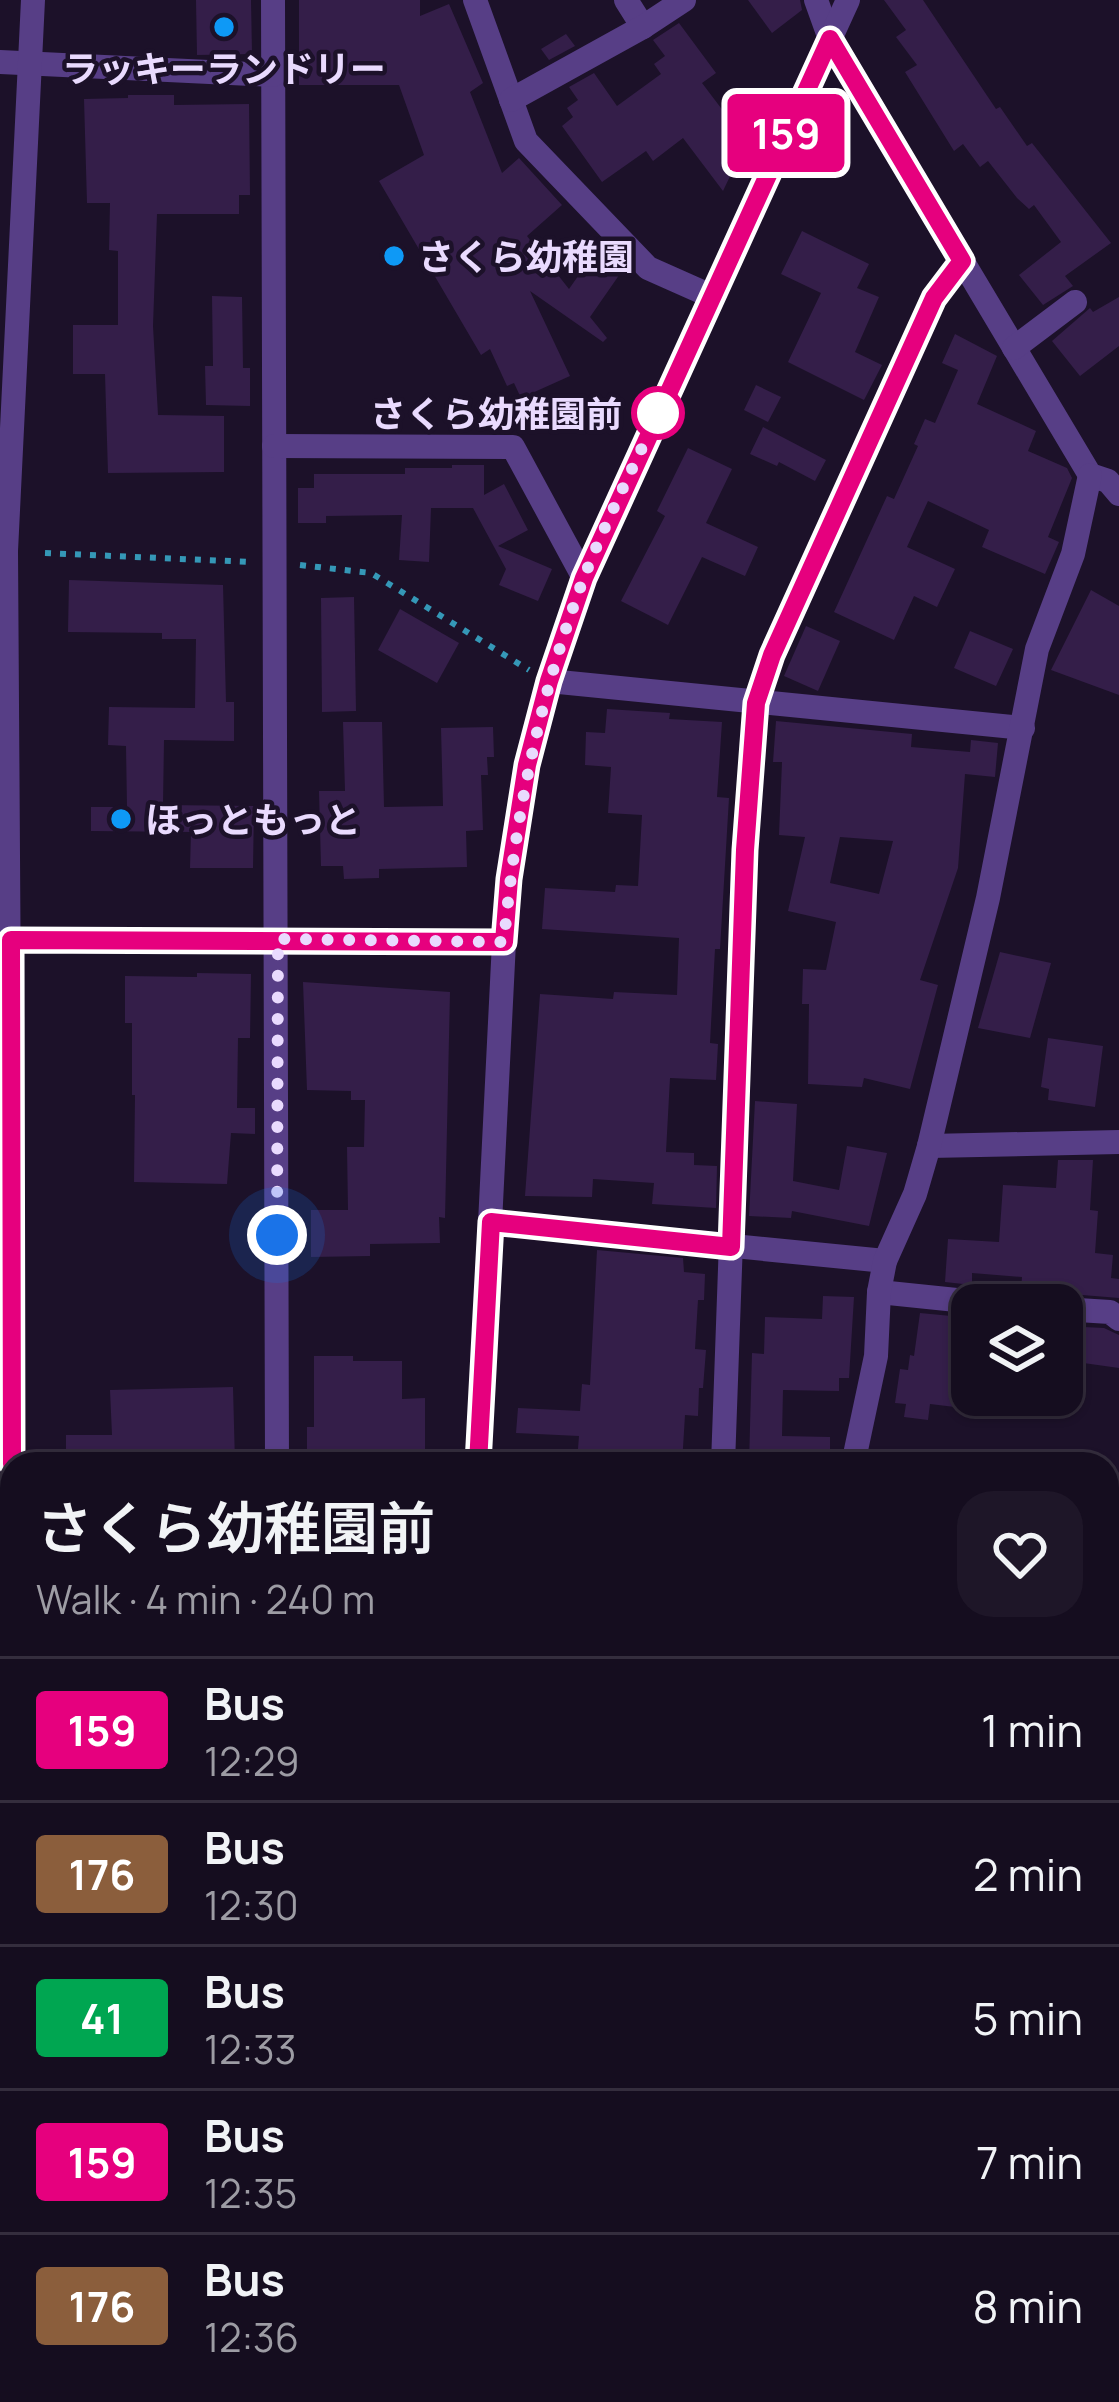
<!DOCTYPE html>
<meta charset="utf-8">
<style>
body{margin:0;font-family:Manrope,"Noto Sans JP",sans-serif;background:#1e1628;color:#f1f3f6;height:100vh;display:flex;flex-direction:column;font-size:45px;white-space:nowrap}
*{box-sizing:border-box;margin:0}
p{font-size:39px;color:#9d9ca4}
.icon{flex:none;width:66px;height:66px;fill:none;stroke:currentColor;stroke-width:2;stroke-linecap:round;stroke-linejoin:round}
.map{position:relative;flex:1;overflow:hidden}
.sheet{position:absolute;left:0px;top:1452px;width:1119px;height:951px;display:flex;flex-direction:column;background:#150d1f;border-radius:36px 36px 0 0;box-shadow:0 3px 9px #0004,0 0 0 3px #342d3d}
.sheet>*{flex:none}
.badge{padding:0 24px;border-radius:9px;font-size:42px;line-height:78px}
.fabs{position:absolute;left:951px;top:1284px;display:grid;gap:24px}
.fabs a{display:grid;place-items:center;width:132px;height:132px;border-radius:24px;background:#150d1f;box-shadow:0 3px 9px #0004,0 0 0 3px #342d3d;font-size:60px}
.you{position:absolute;width:60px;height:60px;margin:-30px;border:9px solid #fff;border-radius:50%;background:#1a73e8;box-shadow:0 0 0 18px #1a73e833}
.map>.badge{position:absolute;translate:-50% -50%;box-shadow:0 0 0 6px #fff}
.round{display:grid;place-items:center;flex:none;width:126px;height:126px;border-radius:36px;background:#1e1628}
.headline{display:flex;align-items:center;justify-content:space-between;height:204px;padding:0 36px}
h1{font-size:57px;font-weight:600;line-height:90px}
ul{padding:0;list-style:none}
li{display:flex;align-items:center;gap:36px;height:144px;padding:0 36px;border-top:3px solid #342d3d}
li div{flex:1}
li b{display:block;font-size:45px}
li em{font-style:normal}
li .badge{min-width:132px;font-weight:700;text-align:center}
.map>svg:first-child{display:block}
</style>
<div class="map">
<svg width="1119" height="2402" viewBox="0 0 1119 2402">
<rect width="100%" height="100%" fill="#1c1129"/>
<polygon fill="#142a33" points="756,2391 951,2391 949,2402 754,2402"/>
<g fill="#341e49" fill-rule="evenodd">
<polygon points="196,0 251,0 252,54 197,55"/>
<polygon points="299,0 420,0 420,16 449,4 483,83 470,92 502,173 519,158 562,205 527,236 569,289 595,252 622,271 590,317 607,338 603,342 530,291 570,376 521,398 514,383 507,386 490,349 481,355 379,181 424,155 399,85 299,85"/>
<polygon points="748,0 800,0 802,10 772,33"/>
<polygon points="884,0 923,0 996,109 1000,107 1027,146 1032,143 1111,243 1065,276 1073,286 1043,305 1019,275 1061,242 1034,205 1029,209 1017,198 988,161 980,167 963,144 954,151 905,72 917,65 896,37 906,30"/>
<polygon points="679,23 716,73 702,83 749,145 742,151 723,191 683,138 653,161 646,151 602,182 562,126 573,117 567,108 578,100 569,87 594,73 617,106 661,74 654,64 665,56 653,40"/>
<polygon points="566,34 575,46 549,60 541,49"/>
<polygon points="128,95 174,95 174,105 249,104 250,195 239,195 239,214 157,214 153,326 158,415 224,416 224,472 108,473 105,374 73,374 73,325 118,325 118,251 109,250 110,203 87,203 84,99 128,98"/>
<polygon points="802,231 869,264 857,288 879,297 855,352 882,365 864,400 788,362 821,293 781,274"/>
<polygon points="212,296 242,297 243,368 250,368 250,406 206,405 205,366 213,366"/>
<polygon points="1119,297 1119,346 1080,376 1052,341 1090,308 1093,312"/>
<polygon points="955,334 997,356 977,404 1036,431 1028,451 1067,468 1072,478 1048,537 1059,542 1045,574 982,547 989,530 928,501 907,547 955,569 937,607 914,596 894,640 834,612 887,496 894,499 918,446 914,444 925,419 935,423 958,370 942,363"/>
<polygon points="756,385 781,397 768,422 744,410"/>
<polygon points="763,427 826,460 815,481 779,462 777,466 750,454"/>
<polygon points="688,448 732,469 706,523 758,547 745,576 702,557 668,625 621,601 665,516 657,511"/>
<polygon points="452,465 484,465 484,495 504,484 528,530 498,546 552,569 538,601 499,585 506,569 473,508 431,508 429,562 399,560 402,515 326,516 326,523 298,523 298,488 314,488 314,474 405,474 405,468 452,468"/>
<polygon points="69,580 223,585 226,702 234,702 234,741 164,740 163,805 254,806 253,868 190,868 191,832 91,831 91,807 127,807 126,746 108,745 109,707 195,708 196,639 162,639 162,633 68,632"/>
<polygon points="1091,590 1119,606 1119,695 1051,670"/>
<polygon points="354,597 356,711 322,712 321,598"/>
<polygon points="400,609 459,643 437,683 378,650"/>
<polygon points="806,626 840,641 818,691 784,676"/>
<polygon points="970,631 1013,649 996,686 954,668"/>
<polygon points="607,709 670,713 669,719 722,722 717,797 729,798 720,949 715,949 710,1043 718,1044 716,1080 670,1078 666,1152 694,1153 694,1165 717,1166 716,1208 652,1204 654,1183 593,1179 592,1197 525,1196 540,994 613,999 614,992 677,995 679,938 542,929 545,888 615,892 616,885 638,886 642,815 608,813 611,767 585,765 586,732 605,733"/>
<path d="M776,721l136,13 -1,13 59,5 1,-12 27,3 -3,34 -30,-3 -7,94 -38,112 18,5 -28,104 -46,-11 -2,9 -54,-3 1,-80h-7l1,-35 23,1 10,-48 -48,-11 17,-74 -26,-2 3,-73h-9zM840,837l53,4 -14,53 -49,-11z"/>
<polygon points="343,722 382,722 384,807 443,806 441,728 493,727 494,757 487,757 488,775 481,775 483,830 466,831 467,867 379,869 379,878 344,879 343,866 321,866 319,791 345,791"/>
<polygon points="1000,952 1051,963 1030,1038 978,1028"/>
<polygon points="197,973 251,974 250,1038 238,1038 237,1108 255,1108 255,1134 231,1133 227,1184 134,1182 135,1095 132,1095 132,1023 125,1023 125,976 197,977"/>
<polygon points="303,982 450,992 445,1218 439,1217 440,1243 370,1244 370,1256 311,1257 311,1210 348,1210 347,1147 364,1147 365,1100 351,1100 351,1091 307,1090"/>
<polygon points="1048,1038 1103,1046 1095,1107 1048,1100 1049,1089 1041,1087"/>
<polygon points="755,1101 797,1104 793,1181 839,1190 847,1146 887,1153 869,1226 792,1211 791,1218 749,1216"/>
<polygon points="1058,1160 1093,1160 1090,1210 1098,1211 1095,1253 1113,1255 1111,1278 1119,1279 1119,1298 1021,1290 1022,1277 972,1273 972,1285 945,1282 948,1239 999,1242 1003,1185 1056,1188"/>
<polygon points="597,1250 683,1258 684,1272 705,1274 704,1300 698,1300 695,1349 706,1350 703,1388 699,1388 698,1416 685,1415 682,1464 577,1462 579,1436 516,1433 518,1408 580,1411 582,1384 590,1385"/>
<polygon points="823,1296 854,1297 849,1378 839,1378 839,1391 783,1390 782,1436 830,1437 830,1464 749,1464 752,1353 764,1354 765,1317 822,1319"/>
<polygon points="920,1313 972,1318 972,1348 963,1346 955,1407 930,1404 928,1420 904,1417 906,1404 895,1403 900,1369 908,1370 910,1355 914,1356"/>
<polygon points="1063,1326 1104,1328 1119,1335 1119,1368 1062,1360"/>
<polygon points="314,1356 353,1356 353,1361 402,1361 402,1399 425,1398 425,1451 346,1449 346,1464 307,1464 307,1427 314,1427"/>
<polygon points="233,1387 235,1463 66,1464 66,1435 112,1435 110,1390"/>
</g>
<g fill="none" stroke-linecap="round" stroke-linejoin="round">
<g stroke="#3598b7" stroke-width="6" stroke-dasharray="6 9" stroke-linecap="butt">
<polyline points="45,553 251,562"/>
<polyline points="300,565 371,573 529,670"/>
</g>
<g stroke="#573e86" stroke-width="24">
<polyline points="273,0 277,1464"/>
<polyline points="475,0 526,141 648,268 711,296"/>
<polyline points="626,0 643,27"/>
<polyline points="816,0 830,39 1090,475 1108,481 1119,494"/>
<polyline points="0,62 273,75"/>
<polyline points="511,100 643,27 684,0"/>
<polyline points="1014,348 1075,302"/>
<polyline points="274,446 513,447 584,578"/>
<polyline points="549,681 1023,728"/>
<polyline points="929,1146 1119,1142"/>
<polyline points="491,1222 885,1261"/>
<polyline points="879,1292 1005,1305"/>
<polyline points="1062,1309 1110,1312 1119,1319"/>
<polyline points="723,1464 745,850 756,702 772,655 934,298 961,261"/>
<polyline points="853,1464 876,1356 879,1292 885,1261 915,1194 929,1146 988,898 1037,649 1073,554 1090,475"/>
<polyline points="1107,2010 1119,2008"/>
<polyline points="0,2091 12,2095"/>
<polyline points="282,2391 282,2402"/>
<polyline points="1061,2391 1067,2402"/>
<polyline points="754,2402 756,2391"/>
<polyline points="949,2402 951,2391"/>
</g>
<g stroke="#573e86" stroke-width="24">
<polyline points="0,939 504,942"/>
<polyline points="12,1464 6,551 33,0"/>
<polyline points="478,1464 504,942 509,879 527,765 549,681 584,578 848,0"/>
<polyline points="15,2391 15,2402"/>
<polyline points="426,2402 428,2391"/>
</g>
</g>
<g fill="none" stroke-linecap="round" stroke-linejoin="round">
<defs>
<polyline id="line" points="12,1464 11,940 504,942 509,879 527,765 549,681 584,578 830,39 962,261 934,298 772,655 756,703 745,850 731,1247 491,1222 478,1464"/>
</defs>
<use href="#line" stroke="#fff" stroke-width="27"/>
<use href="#line" stroke="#e6007e" stroke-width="18"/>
<path stroke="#e9dafe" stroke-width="12" stroke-dasharray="0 21.6" d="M277,1235l1,-296 226,3c11,-125 35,-244 79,-362 23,-60 53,-118 80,-177l-5,10"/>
</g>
<g fill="#0e99f6" stroke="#1c1129" stroke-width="4.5">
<circle cx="224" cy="27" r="12"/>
<circle cx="394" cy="256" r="12"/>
<circle cx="121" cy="819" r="12"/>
</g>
<circle fill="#fff" stroke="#e6007e" stroke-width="6" cx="658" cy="413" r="24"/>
<g text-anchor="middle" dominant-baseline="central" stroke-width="9" stroke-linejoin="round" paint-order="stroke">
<g font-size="36" font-weight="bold" fill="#e9dafe" stroke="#1c1129" text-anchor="start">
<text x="224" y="68" text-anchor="middle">ラッキーランドリー</text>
<text x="418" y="256">さくら幼稚園</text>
<text x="145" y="819">ほっともっと</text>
</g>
<g font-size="36" font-weight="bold" fill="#e9dafe" stroke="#1c1129" text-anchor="end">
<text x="622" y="413">さくら幼稚園前</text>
</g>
</g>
</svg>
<div class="fabs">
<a><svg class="icon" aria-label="layers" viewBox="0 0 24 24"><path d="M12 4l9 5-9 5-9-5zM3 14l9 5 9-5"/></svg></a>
</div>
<div class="you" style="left:277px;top:1235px"></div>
<b class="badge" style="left:786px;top:133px;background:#e6007e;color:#fff">159</b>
<section class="sheet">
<div class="headline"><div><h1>さくら幼稚園前</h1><p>Walk · 4 min · 240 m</p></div><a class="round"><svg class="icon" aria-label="heart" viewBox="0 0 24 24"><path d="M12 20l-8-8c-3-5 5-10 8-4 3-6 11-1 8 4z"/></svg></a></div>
<ul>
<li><span class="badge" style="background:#e6007e;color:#fff">159</span><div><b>Bus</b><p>12:29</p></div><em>1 min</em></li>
<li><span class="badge" style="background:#8b5e3c;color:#fff">176</span><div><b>Bus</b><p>12:30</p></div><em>2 min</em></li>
<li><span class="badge" style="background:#00a651;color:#fff">41</span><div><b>Bus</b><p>12:33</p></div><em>5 min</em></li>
<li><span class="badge" style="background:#e6007e;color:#fff">159</span><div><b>Bus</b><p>12:35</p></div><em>7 min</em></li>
<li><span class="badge" style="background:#8b5e3c;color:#fff">176</span><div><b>Bus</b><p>12:36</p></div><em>8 min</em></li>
</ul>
</section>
</div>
